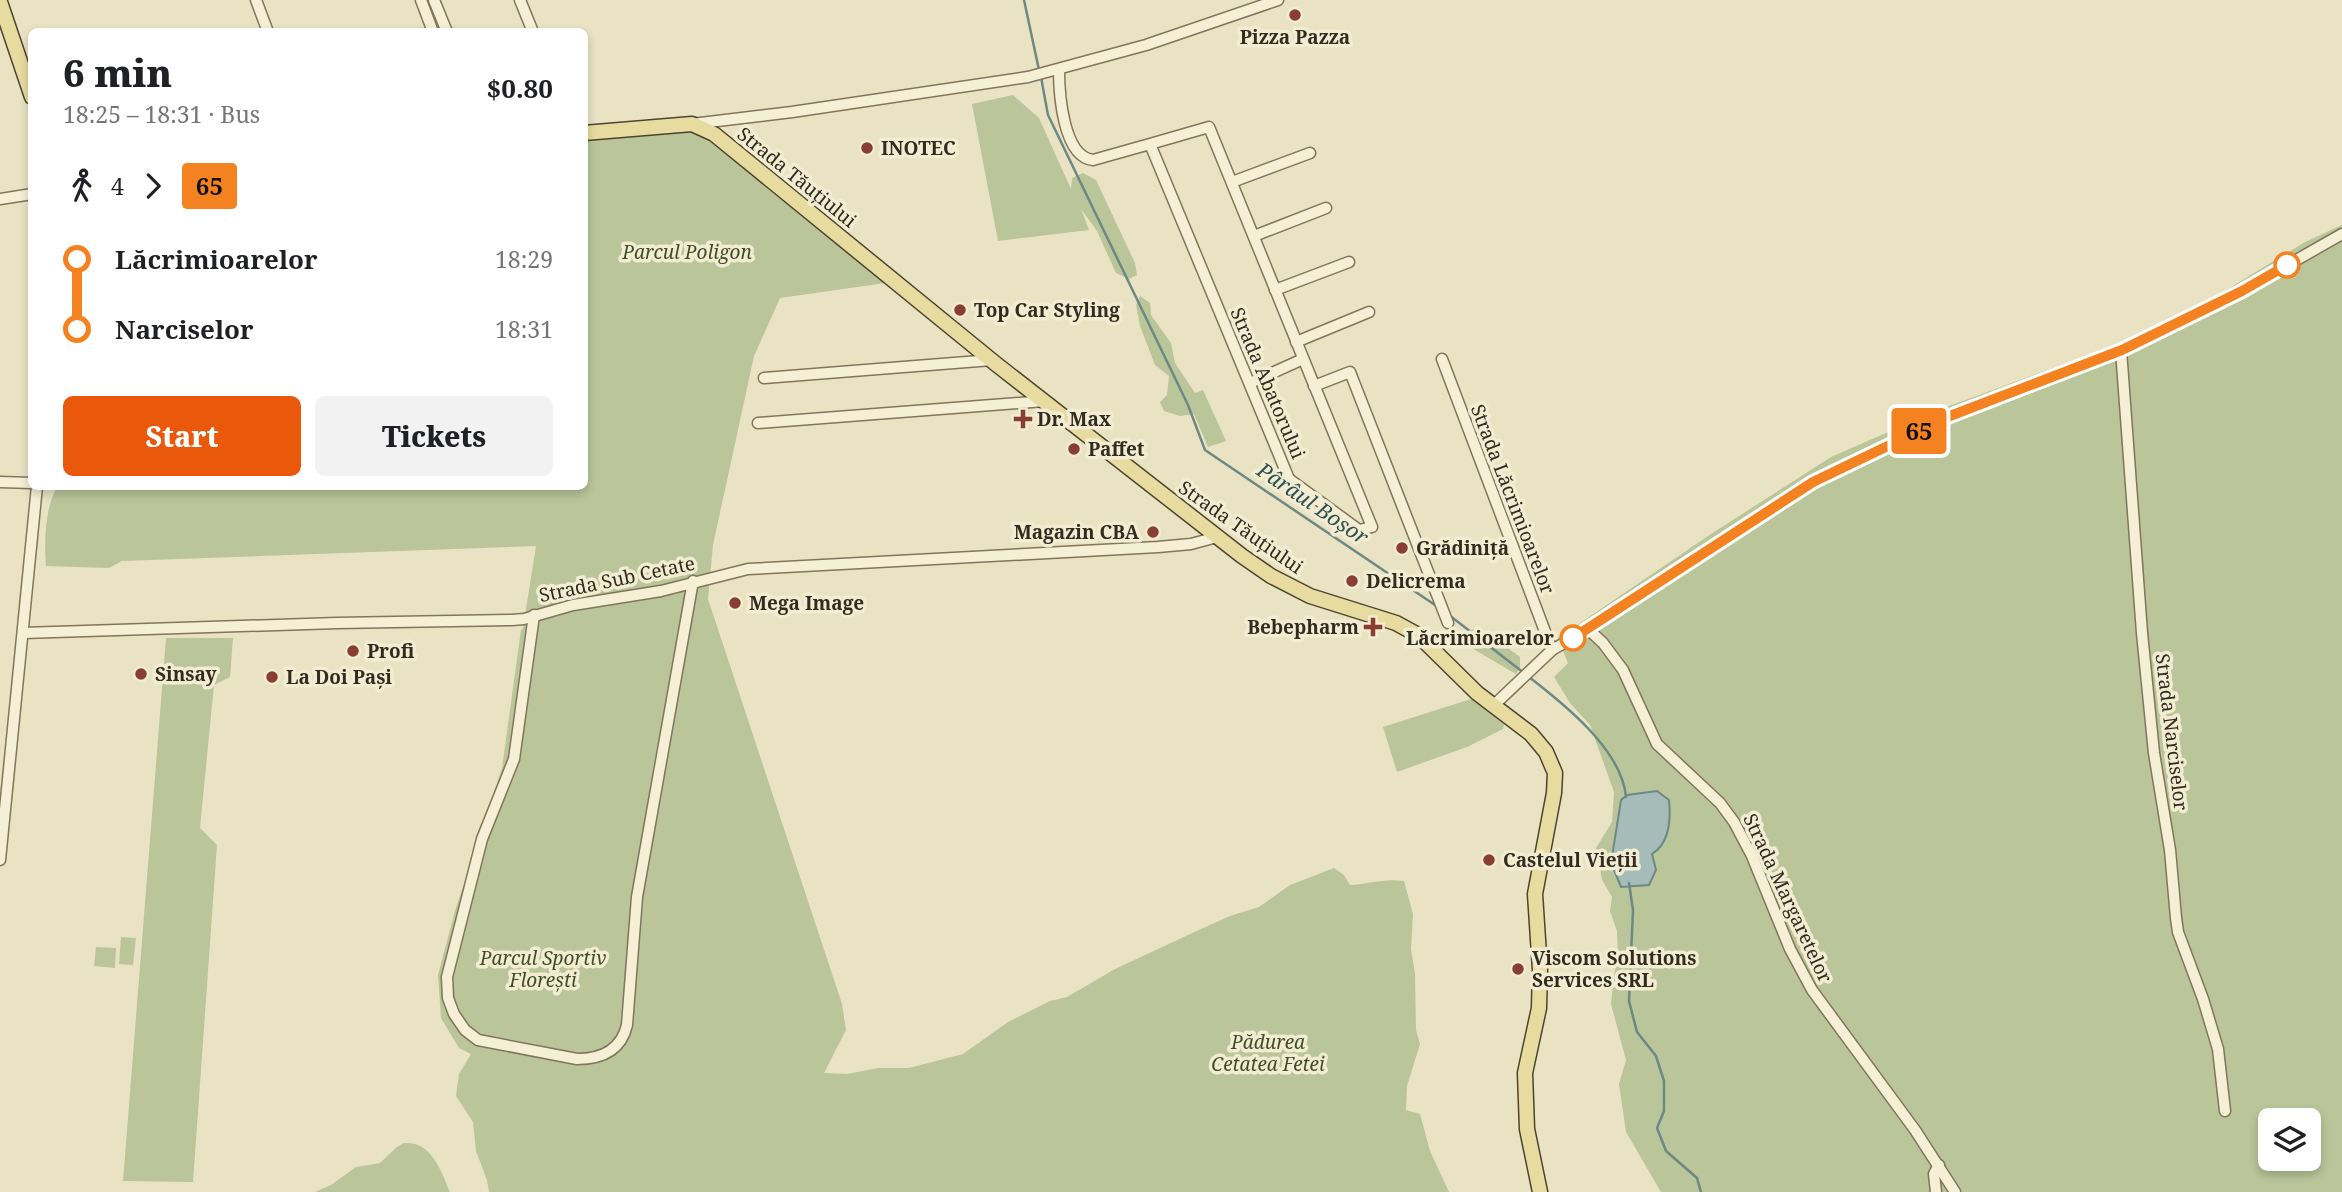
<!DOCTYPE html>
<meta charset="utf-8">
<style>
body{margin:0;font-family:"Noto Serif",serif;background:#f2f2f2;color:#202124;height:100vh;display:flex;flex-direction:column;font-size:26px;white-space:nowrap}
*{box-sizing:border-box;margin:0}
p{font-size:23px;color:#757577}
.icon{flex:none;width:38px;height:38px;fill:none;stroke:currentColor;stroke-width:2;stroke-linecap:round;stroke-linejoin:round}
.map{position:relative;flex:1;overflow:hidden}
.drawer{position:absolute;left:28px;top:28px;width:560px;height:462px;display:flex;flex-direction:column;background:#fff;border-radius:10px;box-shadow:0 4px 10px #0003}
.drawer>*{flex:none}
.badge{padding:0 14px;border-radius:5px;font-size:24px;line-height:46px}
.tools{position:absolute;left:2258px;top:1108px;display:grid;gap:14px}
.tools a{display:grid;place-items:center;width:63px;height:63px;border-radius:10px;background:#fff;box-shadow:0 4px 10px #0003;font-size:35px}
.map>.badge{position:absolute;translate:-50% -50%;box-shadow:0 0 0 4px #fff}
.legs{display:flex;align-items:center;gap:10px;height:77px;padding:0 35px;font-size:23px}
.legs p{margin-inline-start:auto}
.head{display:flex;align-items:center;justify-content:space-between;height:119px;padding:0 35px}
h1{font-size:38px;font-weight:800;line-height:52px}
.primary-button{display:flex;gap:14px;margin-top:auto;padding:14px 35px}
.primary-button a{flex:1;height:80px;border-radius:10px;background:#ea580c;color:#fff;font-size:28px;font-weight:800;line-height:80px;text-align:center}
.primary-button a+a{background:#f2f2f2;color:#202124}
ul{padding:0 35px;list-style:none}
li{display:flex;align-items:center;gap:24px;height:70px;font-size:26px}
li i{display:grid;place-items:center;width:10px;height:100%;margin:0 9px;background:currentColor}
li i::after{content:'';width:18px;height:18px;margin:-9px;border:5px solid;border-radius:50%;background:#fff}
li p{margin-inline-start:auto}
li:first-child i{background:linear-gradient(#0000 50%,currentColor 0)}
li:last-child i{background:linear-gradient(currentColor 50%,#0000 0)}
.map>svg:first-child{display:block}
</style>
<div class="map">
<svg width="2342" height="1192" viewBox="0 0 2342 1192">
<rect width="100%" height="100%" fill="#e9e3c4"/>
<g fill="#bac599" fill-rule="evenodd">
<polygon points="1013,95 1039,118 1071,189 1072,178 1083,173 1096,180 1135,263 1137,275 1129,279 1116,273 1097,231 1081,209 1089,230 998,241 972,104"/>
<path d="M692,129l49,34 144,120 -105,15 -26,58 -41,189 -5,54 134,405 4,26 -22,43 23,1 31,-6h31l54,-14 45,-32 42,-21 17,-4 48,-28 86,-40 29,-13 29,-9 31,-22 44,-17 10,7 6,10c19,-1 35,-7 54,-4l9,33 -2,35 4,25 1,56 4,14 -13,42 -1,24 14,4 10,37 19,41h-960l-2,-12 -11,-29 -3,-29 -17,-26 3,-22 12,-20 -12,-6 -18,-30 -3,-43 17,-64 47,-143 19,-138 2,-2 13,-82 -414,15 -13,7 -63,-2c-2,-25 -1,-58 11,-79l527,-1 1,-348z"/>
<path d="M2342,225v967h-681l-35,-60 -7,-48 7,-24 -15,-56 3,-29 4,-18 -1,-26 -7,-20 2,-14 -10,-17 -6,-32 16,-26 2,-30 -24,-67 -20,-22 -16,-26 14,-14 -10,-25 153,-104 120,-77 110,-48 174,-64 111,-55 79,-48zM2270,1120h38v38h-38z"/>
<polygon points="1140,296 1150,303 1151,315 1171,343 1175,363 1195,393 1203,390 1226,441 1208,447 1194,414 1180,416 1164,411 1160,402 1167,395 1169,376 1155,365 1140,326 1136,305"/>
<polygon points="1477,628 1490,635 1493,643 1501,643 1520,657 1520,667 1516,674 1475,650 1466,641 1469,631"/>
<polygon points="166,638 233,638 230,677 214,685 200,828 217,845 193,1182 123,1181"/>
<polygon points="1471,699 1504,724 1503,729 1467,747 1397,772 1383,727"/>
<polygon points="121,937 136,938 133,965 119,964"/>
<polygon points="96,947 116,948 115,968 94,966"/>
<path d="M404,1143c28,-2 37,28 46,49h-135l16,-7 25,-18 24,-4 17,-16z"/>
</g>
<path fill="#a5bcb9" stroke="#6d8986" stroke-width="2" d="M1657,791l12,9c2,20 1,43 -17,54l4,16 -7,15 -28,2 -10,-24 10,-63 6,-5z"/>
<g fill="none" stroke-linecap="round" stroke-linejoin="round">
<g stroke="#6d8986" stroke-width="2.5">
<polyline points="1024,0 1039,70"/>
<polyline points="1041,77 1048,115 1188,405 1205,450 1438,607"/>
<polyline points="1449,615 1524,673"/>
<path d="M1529,677c35,27 93,73 97,120"/>
<polyline points="1629,883 1633,910 1629,1001 1637,1032 1656,1056 1664,1081 1664,1111 1657,1128 1666,1151 1697,1178 1701,1192"/>
</g>
<defs>
<g id="minor">
<polyline points="256,0 268,32"/>
<polyline points="421,0 433,32"/>
<polyline points="434,0 447,32"/>
<polyline points="520,0 533,32"/>
<path d="M1059,70c0,23 4,87 34,90l57,-16 139,335 70,51 13,-3 -163,-400 -59,17"/>
<polyline points="692,124 792,112 1028,77 1146,45 1278,0"/>
<polyline points="1232,182 1310,153"/>
<polyline points="0,199 32,194"/>
<polyline points="1254,236 1326,208"/>
<polyline points="1275,290 1349,262"/>
<polyline points="1296,342 1369,312"/>
<polyline points="2121,350 2142,633 2154,753 2170,850 2176,918 2178,932 2203,999 2218,1049 2225,1111"/>
<polyline points="1442,359 1552,650"/>
<polyline points="764,378 992,360"/>
<polyline points="1250,383 1303,359"/>
<polyline points="1314,386 1350,372 1448,623"/>
<polyline points="758,423 1045,401"/>
<polyline points="0,482 32,483"/>
<path d="M534,615l-20,144 -32,80 -35,138 1,21 6,16 11,16 13,10 99,19c24,0 44,-8 50,-34l10,-128 56,-316"/>
<polyline points="1588,629 1603,643 1623,670 1657,744 1720,803 1734,822 1752,856 1790,949 1812,990 1915,1130 1955,1192"/>
<polyline points="23,633 337,623 512,620 524,619 573,605 661,591 748,569 1158,547 1191,544 1217,537"/>
<polyline points="1493,706 1552,650 1588,629 1813,482 1949,416 2121,350 2242,291 2342,234"/>
<polyline points="0,860 37,486"/>
<polyline points="1936,1192 1934,1174 1939,1165"/>
</g>
<g id="major">
<polyline points="0,2 32,97"/>
<polyline points="584,133 692,124 714,134 996,364 1242,556 1271,576 1310,596 1396,623 1418,635 1477,693 1531,734 1546,752 1555,773 1554,793 1535,894 1540,970 1539,1008 1525,1073 1527,1129 1540,1192"/>
</g>
</defs>
<use href="#minor" stroke="#81755c" stroke-width="13"/>
<use href="#major" stroke="#4f4330" stroke-width="17"/>
<use href="#minor" stroke="#f5efd6" stroke-width="10"/>
<use href="#major" stroke="#e8db9f" stroke-width="14"/>
</g>
<g fill="none" stroke-linecap="round" stroke-linejoin="round">
<defs>
<polyline id="line-1" points="1573,638 1813,482 1950,416 2122,350 2242,291 2287,265"/>
</defs>
<use href="#line-1" stroke="#fff" stroke-width="16"/>
<use href="#line-1" stroke="#f58220" stroke-width="10"/>
</g>
<g fill="#893e33" stroke="#f1ecd2" stroke-width="2.5">
<circle cx="1295" cy="15" r="7"/>
<circle cx="867" cy="148" r="7"/>
<circle cx="960" cy="310" r="7"/>
<path d="M1019.5 408.5h7v7h7v7h-7v7h-7v-7h-7v-7h7z"/>
<circle cx="1074" cy="449" r="7"/>
<circle cx="1153" cy="532" r="7"/>
<circle cx="1402" cy="548" r="7"/>
<circle cx="1352" cy="581" r="7"/>
<circle cx="735" cy="603" r="7"/>
<path d="M1369.5 616.5h7v7h7v7h-7v7h-7v-7h-7v-7h7z"/>
<circle cx="353" cy="651" r="7"/>
<circle cx="141" cy="674" r="7"/>
<circle cx="272" cy="677" r="7"/>
<circle cx="1489" cy="860" r="7"/>
<circle cx="1518" cy="969" r="7"/>
</g>
<g fill="#fff" stroke="#f58220" stroke-width="3.5">
<circle cx="2287" cy="265" r="12"/>
<circle cx="1573" cy="638" r="12"/>
</g>
<g text-anchor="middle" dominant-baseline="central" stroke-width="7" stroke-linejoin="round" paint-order="stroke">
<g font-size="19" font-weight="bold" fill="#332b1f" stroke="#f1ecd2" text-anchor="start">
<text x="1295" y="37" text-anchor="middle">Pizza Pazza</text>
<text x="881" y="148">INOTEC</text>
<text x="974" y="310">Top Car Styling</text>
<text x="1037" y="419">Dr. Max</text>
<text x="1088" y="449">Paffet</text>
<text x="1139" y="532" text-anchor="end">Magazin CBA</text>
<text x="1416" y="548">Grădiniță</text>
<text x="1366" y="581">Delicrema</text>
<text x="749" y="603">Mega Image</text>
<text x="1359" y="627" text-anchor="end">Bebepharm</text>
<text x="367" y="651">Profi</text>
<text x="155" y="674">Sinsay</text>
<text x="286" y="677">La Doi Pași</text>
<text x="1503" y="860">Castelul Vieții</text>
<text x="1532" y="958">Viscom Solutions<tspan x="1532" dy="22">Services SRL</tspan></text>
</g>
<g font-size="19" fill="#332b1f" stroke="#f1ecd2">
<text transform="translate(797 177) rotate(39)">Strada Tăuțiului</text>
<text transform="translate(1268 383) rotate(67)">Strada Abatorului</text>
<text transform="translate(1513 499) rotate(69)">Strada Lăcrimioarelor</text>
<text transform="translate(1241 527) rotate(35)">Strada Tăuțiului</text>
<text transform="translate(617 579) rotate(-12)">Strada Sub Cetate</text>
<text transform="translate(2172 732) rotate(83)">Strada Narciselor</text>
<text transform="translate(1788 898) rotate(65)">Strada Margaretelor</text>
</g>
<g font-size="19" font-style="italic" fill="#3f4d28" stroke="#f1ecd2">
<text x="687" y="252">Parcul Poligon</text>
<text x="543" y="958">Parcul Sportiv<tspan x="543" dy="22">Florești</tspan></text>
<text x="1268" y="1042">Pădurea<tspan x="1268" dy="22">Cetatea Fetei</tspan></text>
</g>
<g font-size="19" font-weight="bold" fill="#332b1f" stroke="#f1ecd2" text-anchor="end">
<text x="1554" y="638">Lăcrimioarelor</text>
</g>
<g font-size="21" font-style="italic" fill="#304f51" stroke="#f1ecd2">
<text transform="translate(1313 503) rotate(34)">Pârâul Boșor</text>
</g>
</g>
</svg>
<div class="tools">
<a><svg class="icon" aria-label="layers" viewBox="0 0 24 24"><path d="M12 4l9 5-9 5-9-5zM3 14l9 5 9-5"/></svg></a>
</div>
<b class="badge" style="left:1919px;top:431px;background:#f58220;color:#111">65</b>
<section class="drawer">
<div class="head"><div><h1>6 min</h1><p>18:25 – 18:31 · Bus</p></div><b>$0.80</b></div>
<div class="legs"><svg class="icon" aria-label="walk" viewBox="0 0 24 24"><circle cx="13" cy="4" r="2"/><path d="M13 8l-2 6 4 7M11 14l-3 7M7 12l3-4h3l4 4"/></svg>4<svg class="icon" aria-label="forward" viewBox="0 0 24 24"><path d="M9 5l7 7-7 7"/></svg><b class="badge" style="background:#f58220;color:#111">65</b></div>
<ul>
<li><i style="color:#f58220"></i><b>Lăcrimioarelor</b><p>18:29</p></li>
<li><i style="color:#f58220"></i><b>Narciselor</b><p>18:31</p></li>
</ul>
<div class="primary-button"><a>Start</a><a>Tickets</a></div>
</section>
</div>
